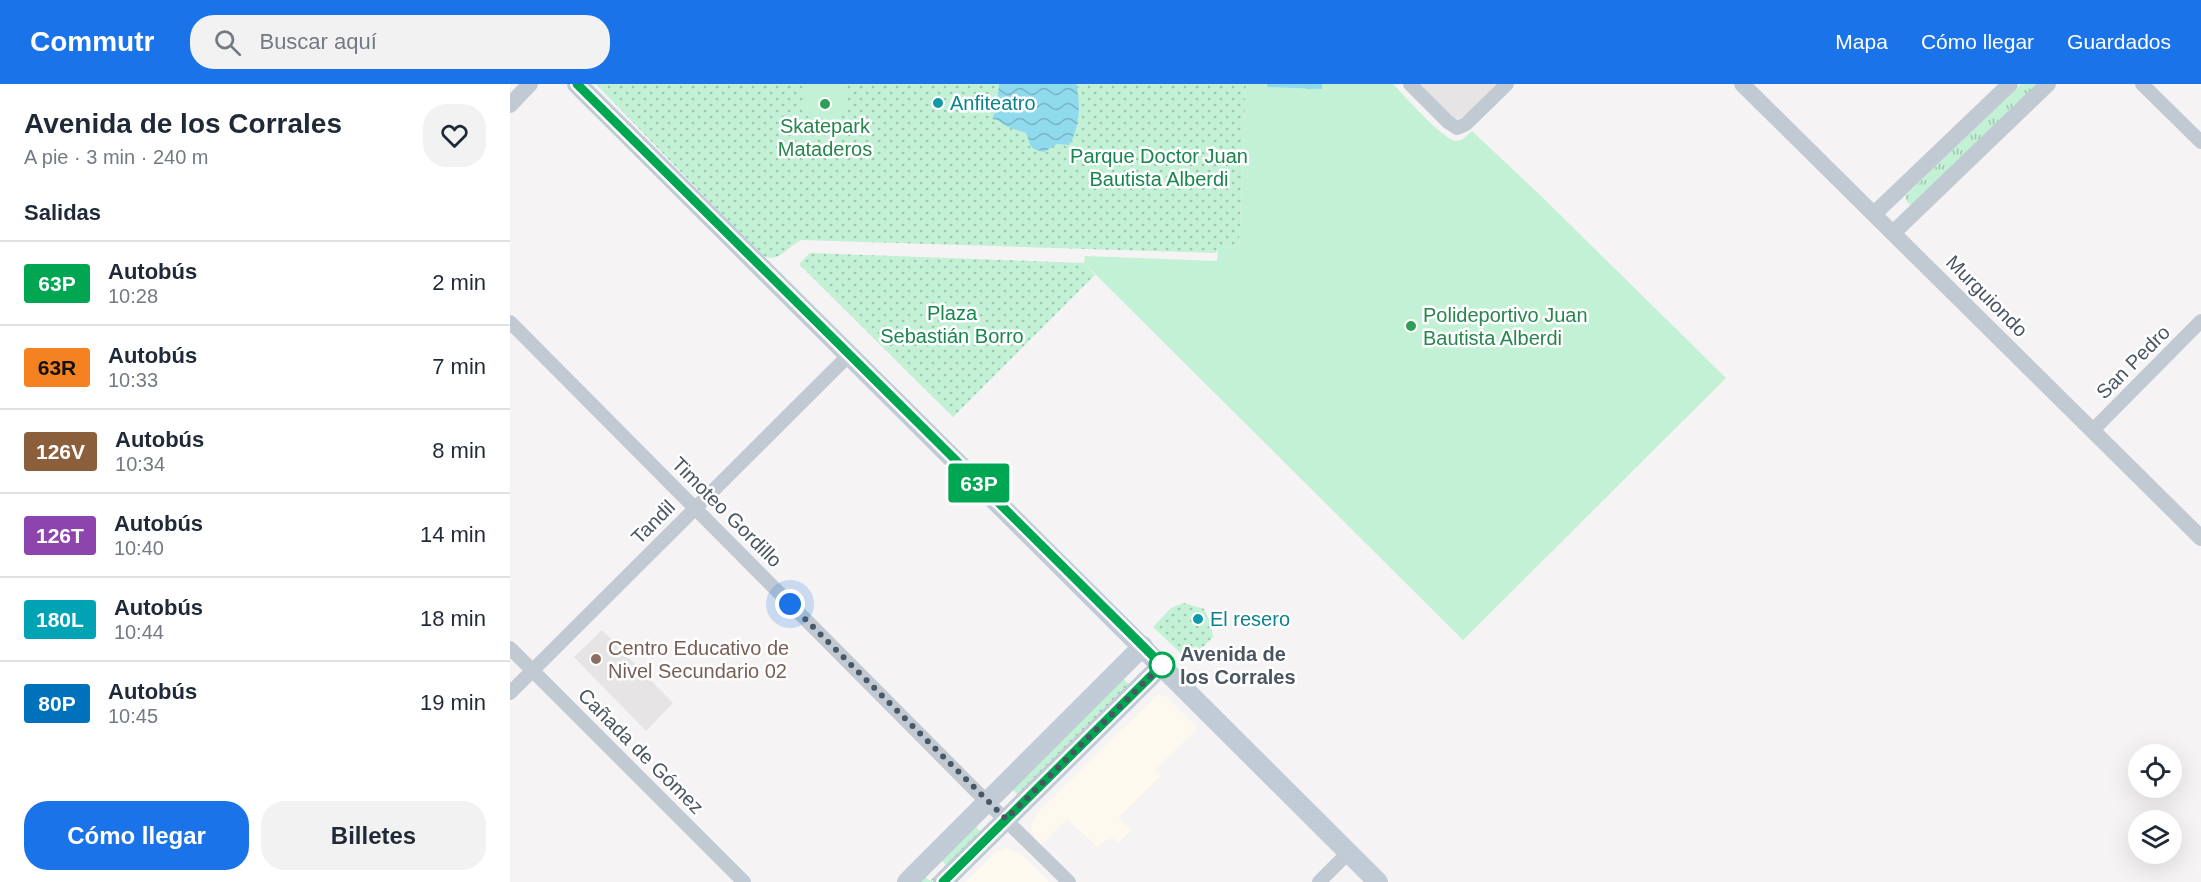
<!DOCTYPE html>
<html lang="es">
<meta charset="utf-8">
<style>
body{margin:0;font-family:Helvetica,sans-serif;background:#f2f2f3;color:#1f2937;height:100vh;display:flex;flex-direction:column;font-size:22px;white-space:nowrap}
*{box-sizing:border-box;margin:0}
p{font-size:20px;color:#747a83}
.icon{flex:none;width:33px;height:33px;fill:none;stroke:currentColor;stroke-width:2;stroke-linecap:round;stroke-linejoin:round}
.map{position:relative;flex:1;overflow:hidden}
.drawer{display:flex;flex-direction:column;background:#fff;width:510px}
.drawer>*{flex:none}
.badge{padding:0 12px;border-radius:4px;font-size:21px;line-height:39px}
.controls{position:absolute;left:1618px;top:660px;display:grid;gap:12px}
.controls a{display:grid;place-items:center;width:54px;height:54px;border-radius:50%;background:#fff;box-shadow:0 6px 24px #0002;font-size:30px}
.you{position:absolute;width:30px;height:30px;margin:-15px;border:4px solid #fff;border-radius:50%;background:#1a73e8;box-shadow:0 0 0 9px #1a73e833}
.map>.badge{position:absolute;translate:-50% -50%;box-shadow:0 0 0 3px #fff}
h2{padding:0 24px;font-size:22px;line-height:54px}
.round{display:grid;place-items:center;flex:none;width:63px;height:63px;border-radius:24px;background:#f2f2f3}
.summary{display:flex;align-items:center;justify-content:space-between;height:102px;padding:0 24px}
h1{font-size:28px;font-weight:700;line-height:45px}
.action{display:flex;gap:12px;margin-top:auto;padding:12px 24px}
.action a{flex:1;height:69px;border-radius:24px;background:#1a73e8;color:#fff;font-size:24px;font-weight:700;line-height:69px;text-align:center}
.action a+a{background:#f2f2f3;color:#1f2937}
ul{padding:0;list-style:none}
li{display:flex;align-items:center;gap:18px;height:84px;padding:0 24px;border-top:2px solid #e0e1e3}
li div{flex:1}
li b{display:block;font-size:22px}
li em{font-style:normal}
li .badge{min-width:66px;font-weight:700;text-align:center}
header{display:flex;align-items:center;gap:36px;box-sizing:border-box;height:84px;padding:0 30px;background:#1a73e8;color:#fff}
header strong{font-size:28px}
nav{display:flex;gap:33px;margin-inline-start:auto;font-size:21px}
.search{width:420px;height:54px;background:#f2f2f3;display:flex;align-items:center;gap:15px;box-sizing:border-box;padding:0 21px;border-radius:24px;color:#747a83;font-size:22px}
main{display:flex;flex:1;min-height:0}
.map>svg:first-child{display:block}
</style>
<header>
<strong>Commutr</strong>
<div class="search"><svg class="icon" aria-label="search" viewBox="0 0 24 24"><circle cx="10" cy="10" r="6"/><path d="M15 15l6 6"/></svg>Buscar aquí</div>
<nav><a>Mapa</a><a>Cómo llegar</a><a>Guardados</a></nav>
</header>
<main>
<section class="drawer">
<div class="summary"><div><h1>Avenida de los Corrales</h1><p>A pie · 3 min · 240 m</p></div><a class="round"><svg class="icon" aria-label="heart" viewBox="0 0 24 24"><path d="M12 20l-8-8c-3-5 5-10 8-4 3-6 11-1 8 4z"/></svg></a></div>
<h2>Salidas</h2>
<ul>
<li><span class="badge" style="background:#00a651;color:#fff">63P</span><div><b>Autobús</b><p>10:28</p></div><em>2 min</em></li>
<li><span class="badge" style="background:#f58220;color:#111">63R</span><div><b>Autobús</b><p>10:33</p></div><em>7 min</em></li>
<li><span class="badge" style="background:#8b5e3c;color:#fff">126V</span><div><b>Autobús</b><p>10:34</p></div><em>8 min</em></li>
<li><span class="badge" style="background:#8e44ad;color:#fff">126T</span><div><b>Autobús</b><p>10:40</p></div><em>14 min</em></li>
<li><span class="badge" style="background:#00a3b4;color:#fff">180L</span><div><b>Autobús</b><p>10:44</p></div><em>18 min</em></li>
<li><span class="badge" style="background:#0072bc;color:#fff">80P</span><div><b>Autobús</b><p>10:45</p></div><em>19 min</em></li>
</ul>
<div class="action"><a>Cómo llegar</a><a>Billetes</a></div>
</section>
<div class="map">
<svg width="1691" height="798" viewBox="0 0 1691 798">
<defs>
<pattern id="grass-tufts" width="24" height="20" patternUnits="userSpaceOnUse" patternTransform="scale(1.5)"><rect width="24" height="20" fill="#c3f1d5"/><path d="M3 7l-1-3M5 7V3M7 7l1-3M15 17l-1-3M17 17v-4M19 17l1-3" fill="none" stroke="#a0c6b0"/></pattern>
<pattern id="park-dots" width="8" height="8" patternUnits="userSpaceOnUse" patternTransform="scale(1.5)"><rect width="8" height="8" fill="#c3f1d5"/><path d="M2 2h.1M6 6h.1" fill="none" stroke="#a0c6b0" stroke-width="1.8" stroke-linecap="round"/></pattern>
<pattern id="water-waves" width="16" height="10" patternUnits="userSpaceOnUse" patternTransform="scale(1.5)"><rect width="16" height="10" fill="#90daee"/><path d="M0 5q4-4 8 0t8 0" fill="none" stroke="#78b4c4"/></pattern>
</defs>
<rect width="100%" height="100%" fill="#f5f3f3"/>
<g fill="#fdf9ef">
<polygon points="648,610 656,612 688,644 645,686 651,692 609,733 621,747 608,759 601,752 588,764 557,735 531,761 524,754 521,743 527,729"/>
<polygon points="496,764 510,769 539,798 455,798 485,769"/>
</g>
<g fill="#e6e4e5">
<polygon points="907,0 987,0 955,32 947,35 939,32"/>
<polygon points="92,546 163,619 136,647 64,573"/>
</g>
<polygon fill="url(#grass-tufts)" points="1511,0 1529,0 1401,121 1397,118 1395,112"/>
<g fill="url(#park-dots)">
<path d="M86,0h650l-7,164 -21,-1 -2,6 -415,-13c-15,7 -22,25 -40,15z"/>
<polygon points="300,169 574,179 585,191 443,333 289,180"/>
<polygon points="674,519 694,525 701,540 703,553 679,577 643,543 661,524"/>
<polygon points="611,593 620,601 509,712 501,704"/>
<polygon points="464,741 472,749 422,798 407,798 414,792 420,797 436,781 430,775"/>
</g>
<g fill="#c3f1d5">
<path d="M299,0h35c17,60 -64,36 -35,0z"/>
<path d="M736,0h147c11,11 50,56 63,57 7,0 11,-6 16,-10l68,64 186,183 -263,262 -379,-377 1,-7 132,5 1,-14 21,1z"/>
</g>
<g fill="url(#water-waves)">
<path d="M489,0h77c5,19 4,43 -7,61l-12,-1 -13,8c-17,-4 -12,-6 -18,-19 -10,-4 -21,-5 -28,-13l-6,-1 8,-18 -2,-5z"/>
<polygon points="757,0 812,0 812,5 757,3"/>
</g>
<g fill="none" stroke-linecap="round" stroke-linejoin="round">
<g stroke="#c1cad2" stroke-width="14">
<polyline points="900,0 938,38 947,44 956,40 997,0"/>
<polyline points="1632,0 1691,58"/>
<polyline points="0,238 465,706 559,798"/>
<polyline points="1583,346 1691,237"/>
<polyline points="0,564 234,798"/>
<polyline points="0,609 340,270"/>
<polyline points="809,798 839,768"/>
</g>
<g stroke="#c1cad2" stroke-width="16">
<polyline points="1232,0 1691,454"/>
<polyline points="0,21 20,0"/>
<polyline points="1364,130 1500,0"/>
<polyline points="1383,149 1538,0"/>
</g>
<g stroke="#c1cbd6" stroke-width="20">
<polyline points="67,0 868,798"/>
<polyline points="397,798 633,562"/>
<polyline points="433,798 652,581"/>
</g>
</g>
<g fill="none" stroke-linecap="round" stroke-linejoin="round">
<defs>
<polyline id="line" points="67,0 652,581 433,798"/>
</defs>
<use href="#line" stroke="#fff" stroke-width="14"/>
<use href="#line" stroke="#00a651" stroke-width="9"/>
<polyline stroke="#4a5661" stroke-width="6" stroke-dasharray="0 10.8" points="280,520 496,735 652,581"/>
</g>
<g fill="#0f9aa8" stroke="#fff" stroke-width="2">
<circle cx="428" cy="19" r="6"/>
<circle cx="688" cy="535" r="6"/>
</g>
<g fill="#2e9e5b" stroke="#fff" stroke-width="2">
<circle cx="315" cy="20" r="6"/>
<circle cx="901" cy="242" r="6"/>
</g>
<circle fill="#8d6e63" stroke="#fff" stroke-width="2" cx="86" cy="575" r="6"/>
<circle fill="#fff" stroke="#00a651" stroke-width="3" cx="652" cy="581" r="12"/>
<g text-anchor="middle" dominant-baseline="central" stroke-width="5" stroke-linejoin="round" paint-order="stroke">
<g font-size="20" fill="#0d838f" stroke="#fff" text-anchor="start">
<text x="440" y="19">Anfiteatro</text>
<text x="700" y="535">El resero</text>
</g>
<g font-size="20" fill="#27864d" stroke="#fff">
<text x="315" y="42">Skatepark<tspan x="315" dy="23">Mataderos</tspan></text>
<text x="913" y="231" text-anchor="start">Polideportivo Juan<tspan x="913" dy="23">Bautista Alberdi</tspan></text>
</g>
<g font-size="20" fill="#17864f" stroke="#fff">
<text x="649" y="72">Parque Doctor Juan<tspan x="649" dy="23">Bautista Alberdi</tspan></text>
<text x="442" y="229">Plaza<tspan x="442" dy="23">Sebastián Borro</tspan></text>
</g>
<g font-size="20" fill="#4a5661" stroke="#fff">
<text transform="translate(1477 212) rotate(45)">Murguiondo</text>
<text transform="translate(1623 278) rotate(-45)">San Pedro</text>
<text transform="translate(217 428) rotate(45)">Timoteo Gordillo</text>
<text transform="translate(143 438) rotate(-45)">Tandil</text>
<text transform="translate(131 667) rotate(45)">Cañada de Gómez</text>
</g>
<g font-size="20" fill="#785e54" stroke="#fff" text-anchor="start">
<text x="98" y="564">Centro Educativo de<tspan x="98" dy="23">Nivel Secundario 02</tspan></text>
</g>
<g font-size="20" font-weight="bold" fill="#4a5661" stroke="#fff" text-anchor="start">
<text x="670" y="570">Avenida de<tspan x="670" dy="23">los Corrales</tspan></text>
</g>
</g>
</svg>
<div class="controls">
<a><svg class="icon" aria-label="locate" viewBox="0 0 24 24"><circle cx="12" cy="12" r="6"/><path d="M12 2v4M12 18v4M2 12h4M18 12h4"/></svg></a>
<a><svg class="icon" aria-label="layers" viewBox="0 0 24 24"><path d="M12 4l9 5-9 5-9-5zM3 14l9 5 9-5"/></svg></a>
</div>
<div class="you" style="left:280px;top:520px"></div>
<b class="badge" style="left:469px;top:399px;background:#00a651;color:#fff">63P</b>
</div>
</main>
